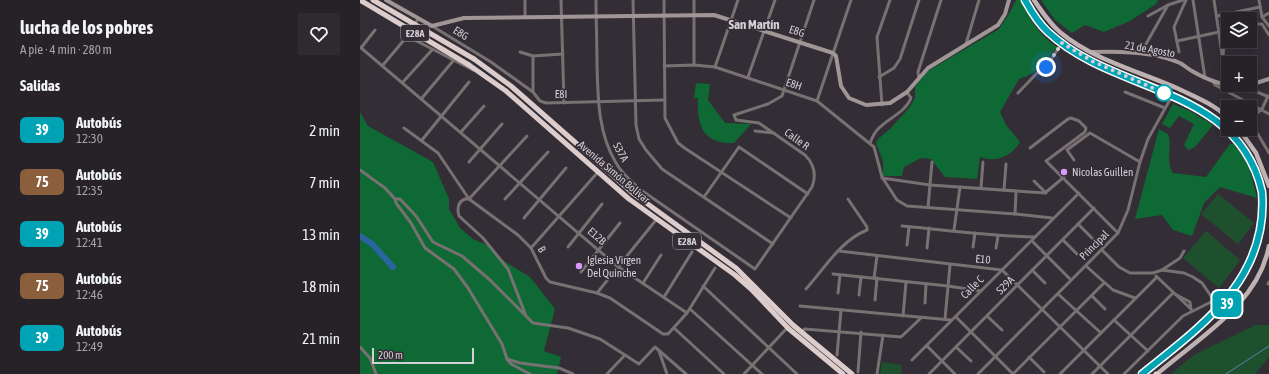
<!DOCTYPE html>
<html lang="es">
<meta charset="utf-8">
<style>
body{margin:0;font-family:"Asap Condensed",sans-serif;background:#2e2a30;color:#f1f3f6;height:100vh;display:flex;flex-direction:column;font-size:15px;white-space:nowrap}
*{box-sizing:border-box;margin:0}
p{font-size:13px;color:#a4a4a8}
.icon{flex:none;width:22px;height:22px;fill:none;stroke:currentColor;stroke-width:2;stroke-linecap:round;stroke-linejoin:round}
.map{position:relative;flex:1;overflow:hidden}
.sheet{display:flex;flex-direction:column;background:#262228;width:360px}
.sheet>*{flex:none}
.badge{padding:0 8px;border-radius:6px;font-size:14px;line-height:26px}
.buttons{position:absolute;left:861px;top:12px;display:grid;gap:8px}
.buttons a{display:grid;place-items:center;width:36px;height:36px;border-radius:0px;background:#262228;box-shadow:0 2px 10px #0003,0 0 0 1px #423f45;font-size:20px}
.scale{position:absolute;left:12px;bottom:10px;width:102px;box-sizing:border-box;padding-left:4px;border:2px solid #d4cfd5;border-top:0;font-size:11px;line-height:14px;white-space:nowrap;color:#d4cfd5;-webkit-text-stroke:3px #332d36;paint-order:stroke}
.you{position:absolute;width:20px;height:20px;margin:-10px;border:3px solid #fff;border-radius:50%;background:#1a73e8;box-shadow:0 0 0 6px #1a73e833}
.map>.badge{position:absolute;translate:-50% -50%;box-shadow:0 0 0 2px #fff}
h2{padding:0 20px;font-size:15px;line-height:36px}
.round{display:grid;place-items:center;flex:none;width:42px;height:42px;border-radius:0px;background:#2e2a30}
.summary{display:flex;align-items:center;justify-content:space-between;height:68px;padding:0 20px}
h1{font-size:19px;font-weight:700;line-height:30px}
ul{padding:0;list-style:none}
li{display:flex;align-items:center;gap:12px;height:52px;padding:0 20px}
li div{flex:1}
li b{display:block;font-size:15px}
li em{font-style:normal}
li .badge{min-width:44px;font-weight:700;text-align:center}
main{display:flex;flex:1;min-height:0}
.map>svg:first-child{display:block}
</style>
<main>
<section class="sheet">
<div class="summary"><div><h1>lucha de los pobres</h1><p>A pie · 4 min · 280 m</p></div><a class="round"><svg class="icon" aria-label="heart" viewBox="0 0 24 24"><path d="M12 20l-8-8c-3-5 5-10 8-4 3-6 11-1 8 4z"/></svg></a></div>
<h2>Salidas</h2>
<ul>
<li><span class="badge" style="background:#00a3b4;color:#fff">39</span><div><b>Autobús</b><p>12:30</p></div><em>2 min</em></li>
<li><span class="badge" style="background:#8b5e3c;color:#fff">75</span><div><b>Autobús</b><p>12:35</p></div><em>7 min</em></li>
<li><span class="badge" style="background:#00a3b4;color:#fff">39</span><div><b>Autobús</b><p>12:41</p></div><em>13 min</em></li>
<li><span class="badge" style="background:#8b5e3c;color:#fff">75</span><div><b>Autobús</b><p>12:46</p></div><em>18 min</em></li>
<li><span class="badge" style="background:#00a3b4;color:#fff">39</span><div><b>Autobús</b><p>12:49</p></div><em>21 min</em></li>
</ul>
</section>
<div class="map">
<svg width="909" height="374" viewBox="0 0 909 374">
<rect width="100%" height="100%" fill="#332d36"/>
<g fill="#1e502e">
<polygon points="858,194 894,223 878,244 841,214"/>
<polygon points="846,231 880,260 859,288 823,258"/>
<polygon points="895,325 909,325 909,357 895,374 811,374 834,355"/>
<polygon points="522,362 542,365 541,374 520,374"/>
</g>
<g fill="#0f6934">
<path d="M656,0h5c8,18 19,36 36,47 -11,15 -20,27 -38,32l-19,33 6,13 14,17c-9,14 -23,21 -40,15l-3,22 -32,-2 -14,-18 -10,-1 -17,9 -2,9h-19v-15l-7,-18 2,-4 13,-11 18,-20 6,-10v-11l13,-16 71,-42 11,-17z"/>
<polygon points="681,0 798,0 796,4 770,21 744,32 725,25 712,33 695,20"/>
<path d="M336,83l14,1 -2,16 17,23 26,1 -17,19c-32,1 -37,-18 -36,-45h-4z"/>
<polygon points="813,104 830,111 853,125 835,147 828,150 824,145 834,124 819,116 810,128 802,124"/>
<polygon points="0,112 8,126 73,162 89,199 89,209 100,228 113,239 129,246 144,261 170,277 195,309 184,351 201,357 197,374 0,374"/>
<path d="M799,129l9,5c5,13 -3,26 5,39l33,4 24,-33h4l14,19 9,35 -37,-11 -16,16 -12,33 -19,-6 -11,-15 -27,4z"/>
</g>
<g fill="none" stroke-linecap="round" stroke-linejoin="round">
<polyline stroke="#5d84b1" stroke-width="1" points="866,374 909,346"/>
<polyline stroke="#2a64a1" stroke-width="6" points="0,236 12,244 33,267"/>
<g stroke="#787171" stroke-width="3">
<polyline points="165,0 165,17"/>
<polyline points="201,0 204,103"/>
<path d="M236,0c0,22 1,43 1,65 1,34 1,68 19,98 6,11 16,19 25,27l114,79 57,-82c5,-13 2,-23 -7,-32l-46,-32 -23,-3 -2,-5 34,-11 14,-8 32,-96"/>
<polyline points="273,0 276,125 279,139 286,150 302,169 413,244"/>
<polyline points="304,0 305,118 318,143 326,149 431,218"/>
<polyline points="833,0 845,78"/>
<polyline points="854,0 863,61 868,74"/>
<polyline points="899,0 902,17 909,26"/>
<polyline points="788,16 808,5"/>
<polyline points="857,16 900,7"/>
<polyline points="902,17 909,13"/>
<polyline points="72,26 131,62 173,92 180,101 186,103 304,100"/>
<polyline points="890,27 897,24 902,24 909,35"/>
<polyline points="47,36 113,70"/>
<polyline points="817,41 859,32"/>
<polyline points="606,44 619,0"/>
<polyline points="786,44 808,5 823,0"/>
<polyline points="0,47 257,266 327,313"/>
<polyline points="1,48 15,30"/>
<polyline points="160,52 173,56 203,54"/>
<polyline points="819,52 814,27 826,0"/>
<polyline points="863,55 864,45 868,40"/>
<polyline points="23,65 49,34 58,19"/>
<polyline points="334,65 334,0"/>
<polyline points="304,66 334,65 355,67 457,101 514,147 522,177 537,200 547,206 655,214 692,218"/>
<polyline points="355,67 378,0"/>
<polyline points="388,77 415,0"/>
<polyline points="519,77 534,68 540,59 559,0"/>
<polyline points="559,78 558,72 581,0"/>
<polyline points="853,81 855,85 909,114"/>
<polyline points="43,82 72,50"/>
<polyline points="883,86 909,97"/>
<polyline points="173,92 173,56"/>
<polyline points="765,92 805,108"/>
<polyline points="658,93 677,73 686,67 702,43"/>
<polyline points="62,98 93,61"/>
<polyline points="457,101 491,0"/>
<polyline points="522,105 517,37 530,0"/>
<polyline points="890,119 902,109 908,96"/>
<polyline points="890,121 909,153"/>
<polyline points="44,128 78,153 109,199 158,235 171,248 186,278 190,282 237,293 250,298 303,334 308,334 327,313 355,268"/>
<polyline points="395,131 414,133"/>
<polyline points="101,132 124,106"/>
<polyline points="62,140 109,82"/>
<path d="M510,143c2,-5 4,-10 8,-14 10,-11 27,-16 33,-31l-4,-6"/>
<polyline points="670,148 708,119 711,118 719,121 726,128 725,132 686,161 758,233"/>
<polyline points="714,160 707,150 730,133 780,162"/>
<polyline points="109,162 142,124"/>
<polyline points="0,170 25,188 35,199 36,203 51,223 65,248 94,269 108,288 142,344 147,359 151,364 170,374"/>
<polyline points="522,178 570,185 685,193 704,177"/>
<polyline points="674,181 686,193"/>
<polyline points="621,188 623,162"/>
<polyline points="644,190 646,164"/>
<polyline points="344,197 379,147 448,194"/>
<polyline points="35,199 40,199 56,216 73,242 102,256 130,280 173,323 208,328 240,339 279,364 295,347 326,374"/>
<path d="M109,199h-4c-7,3 -8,10 -6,17l24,22 25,31 18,47"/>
<polyline points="109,199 167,136"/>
<polyline points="145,199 188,152"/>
<polyline points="568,207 572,162"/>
<polyline points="655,214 656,192"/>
<polyline points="164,218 206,168"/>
<polyline points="718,224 733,239"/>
<path d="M542,226c45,4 89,10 133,11"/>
<polyline points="594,230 600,187"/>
<polyline points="703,240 717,254"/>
<polyline points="672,241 711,280"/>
<polyline points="547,245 549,227"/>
<polyline points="208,247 242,204"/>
<polyline points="613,247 615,233"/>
<polyline points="171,248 238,172"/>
<polyline points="567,248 569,228"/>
<polyline points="636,248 638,236"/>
<polyline points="742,250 759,267 770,273 793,273 802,270 824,273 833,277 842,283 853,299 851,302 823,316 764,374"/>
<polyline points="479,251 642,270 748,374"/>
<polyline points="726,266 753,290 775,298"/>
<polyline points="672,270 685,283"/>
<polyline points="802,270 820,258 824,251"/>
<polyline points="221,272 260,223"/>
<polyline points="473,274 588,286 621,291"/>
<polyline points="796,276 831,309"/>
<polyline points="514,278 517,256"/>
<polyline points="283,283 301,255"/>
<polyline points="908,284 909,282"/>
<polyline points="343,286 437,374"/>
<path d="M446,289c19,-21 34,-48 61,-59v-3l-19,-28"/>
<polyline points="237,293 296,220"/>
<polyline points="478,293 480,275"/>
<polyline points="698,294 741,333"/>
<polyline points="499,295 501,277"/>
<polyline points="732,296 745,309"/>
<polyline points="304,297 332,252"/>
<polyline points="515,300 517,278"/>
<polyline points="565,303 566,284"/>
<polyline points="440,306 591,320"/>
<polyline points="330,309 402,374"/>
<polyline points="543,316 546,282"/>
<polyline points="627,316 642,330"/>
<polyline points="596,317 653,374"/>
<polyline points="585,319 590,265"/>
<polyline points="754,320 788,351"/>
<polyline points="314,328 364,374"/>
<polyline points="440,332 445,329 541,337 561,318"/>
<polyline points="567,346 595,374"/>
<polyline points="0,347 10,358 16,374"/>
<polyline points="596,347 611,361"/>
<polyline points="299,351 307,374"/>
<polyline points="477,355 481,310"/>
<polyline points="669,357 684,372"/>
<polyline points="147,359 160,363 199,368 213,374"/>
<polyline points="552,360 719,193"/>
<polyline points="498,372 501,332"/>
<polyline points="247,374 265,355"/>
<polyline points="384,374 428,327"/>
<polyline points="517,374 523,335"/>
<polyline points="569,374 734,208"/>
<polyline points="618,374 758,233 768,210 780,162 788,139 812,96"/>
<polyline points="653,374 744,283"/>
<polyline points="700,374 797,277"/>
<polyline points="732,374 813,293 830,302 831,309"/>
</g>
<g stroke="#a19696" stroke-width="4">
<polyline points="26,0 72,26 104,18 354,15 473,53 476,56 481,86 489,98 506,105 530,103 547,92 568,68 638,25 645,14 649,0"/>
<path d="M732,52c26,-1 64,0 88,11 4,2 8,6 12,8 17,10 37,17 56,14"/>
<polyline points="890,85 909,79"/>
</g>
<g stroke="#c0b2b3" stroke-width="4.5">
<path d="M665,0c6,11 13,23 23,32 67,63 190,53 214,160 7,88 -62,134 -120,182"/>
<path d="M674,0c8,12 16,24 27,33 34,28 81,39 120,57 17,8 34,15 47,28"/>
<polyline points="879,129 896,153 909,186"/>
<path d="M797,374c41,-36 101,-69 112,-128"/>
</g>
<g stroke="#dcc" stroke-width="5">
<polyline points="114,59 151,86 274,194 376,268 433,325 492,374"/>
<polyline points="109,65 146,91 269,199 375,275 391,289 429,329 483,374"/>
<polyline points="796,374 797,374"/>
</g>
<g stroke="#dcc" stroke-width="5">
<polyline points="0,0 109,65"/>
<polyline points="13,0 114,59"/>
</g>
</g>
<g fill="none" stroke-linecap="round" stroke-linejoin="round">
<defs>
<path id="line" d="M665,0c6,11 13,23 23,32 67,63 190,53 214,160 7,88 -62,135 -120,182"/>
</defs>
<use href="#line" stroke="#fff" stroke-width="9"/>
<use href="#line" stroke="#00a3b4" stroke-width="6"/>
<polyline stroke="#d4cfd5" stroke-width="4" stroke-dasharray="0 7.2" points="686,67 702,43 732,61 804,93"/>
</g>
<circle fill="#fff" stroke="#00a3b4" stroke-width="2" cx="804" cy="93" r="8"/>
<g fill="#d89af8" stroke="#332d36" stroke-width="1.5">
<circle cx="704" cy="172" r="4"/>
<circle cx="219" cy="266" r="4"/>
</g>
<g text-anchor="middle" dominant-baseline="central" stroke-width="3.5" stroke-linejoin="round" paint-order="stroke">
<g fill="#332d36" stroke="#a49ea5" stroke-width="1">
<rect x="41" y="25" width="28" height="16" rx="3"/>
<rect x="313" y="233" width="28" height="16" rx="3"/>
</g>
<g font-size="10" font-weight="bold" fill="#d4cfd5">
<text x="55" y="33">E28A</text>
<text x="327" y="241">E28A</text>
</g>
<g font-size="11" fill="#d4cfd5" stroke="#332d36">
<text transform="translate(437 31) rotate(18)">E8G</text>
<text transform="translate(101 33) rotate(32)">E8G</text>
<text transform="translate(790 49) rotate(10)">21 de Agosto</text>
<text transform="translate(434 84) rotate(19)">E8H</text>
<text x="201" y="94">E8I</text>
<text transform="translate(437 139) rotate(36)">Calle R</text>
<text transform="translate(261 152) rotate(62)">S37A</text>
<text transform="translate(254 172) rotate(40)">Avenida Simón Bolívar</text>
<text transform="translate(237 236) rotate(41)">E12B</text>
<text transform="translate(734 245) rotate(-45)">Principal</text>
<text transform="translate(182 249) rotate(61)">B</text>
<text transform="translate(623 259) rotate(6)">E10</text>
<text transform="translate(645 285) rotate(-45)">S29A</text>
<text transform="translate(612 287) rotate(-45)">Calle C</text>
</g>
<g font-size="11" fill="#d4cfd5" stroke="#332d36" text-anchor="start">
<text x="712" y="172">Nicolas Guillen</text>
<text x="227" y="260">Iglesia Virgen<tspan x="227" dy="13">Del Quinche</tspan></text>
</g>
<g font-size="13" font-weight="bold" fill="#d4cfd5" stroke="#332d36">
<text x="394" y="24">San Martín</text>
</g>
</g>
</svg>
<div class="buttons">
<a><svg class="icon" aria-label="layers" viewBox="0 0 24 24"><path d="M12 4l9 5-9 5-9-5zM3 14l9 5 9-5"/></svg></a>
<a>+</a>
<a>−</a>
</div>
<div class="scale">200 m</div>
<div class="you" style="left:686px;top:67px"></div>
<b class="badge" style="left:867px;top:304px;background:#00a3b4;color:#fff">39</b>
</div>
</main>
